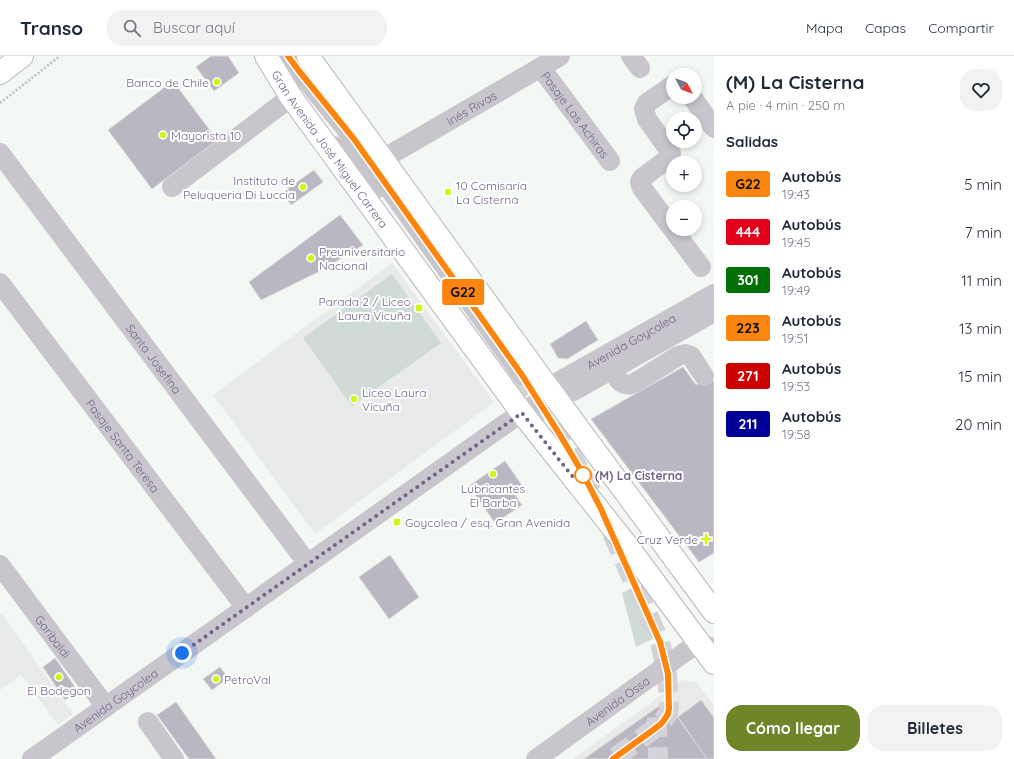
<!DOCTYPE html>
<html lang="es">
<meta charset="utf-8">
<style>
body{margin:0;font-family:Quicksand,sans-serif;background:#f2f2f3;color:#1f2937;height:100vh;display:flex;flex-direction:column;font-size:15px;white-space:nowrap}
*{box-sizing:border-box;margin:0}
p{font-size:13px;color:#747a83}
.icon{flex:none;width:22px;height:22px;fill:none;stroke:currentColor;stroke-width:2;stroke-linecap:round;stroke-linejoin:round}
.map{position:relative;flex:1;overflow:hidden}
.side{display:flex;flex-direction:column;background:#fff;width:300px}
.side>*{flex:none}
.badge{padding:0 8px;border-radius:3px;font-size:14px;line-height:26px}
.needle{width:26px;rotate:131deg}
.controls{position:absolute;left:666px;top:12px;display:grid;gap:8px}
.controls a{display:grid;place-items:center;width:36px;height:36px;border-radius:50%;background:#fff;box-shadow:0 2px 6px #0003;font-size:20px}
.you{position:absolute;width:20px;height:20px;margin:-10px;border:3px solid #fff;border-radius:50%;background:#1a73e8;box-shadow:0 0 0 6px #1a73e833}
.map>.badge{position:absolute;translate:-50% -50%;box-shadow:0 0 0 2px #fff}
h2{padding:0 12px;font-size:15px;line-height:36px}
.round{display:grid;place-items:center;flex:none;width:42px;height:42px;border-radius:16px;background:#f2f2f3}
.overview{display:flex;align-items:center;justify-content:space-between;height:68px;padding:0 12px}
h1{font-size:19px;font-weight:700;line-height:30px}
.action{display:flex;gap:8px;margin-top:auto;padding:8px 12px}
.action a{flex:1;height:46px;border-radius:16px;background:#6f8529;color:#fff;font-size:16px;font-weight:700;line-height:46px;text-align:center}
.action a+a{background:#f2f2f3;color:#1f2937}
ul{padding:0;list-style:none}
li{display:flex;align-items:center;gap:12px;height:48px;padding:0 12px}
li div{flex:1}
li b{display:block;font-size:15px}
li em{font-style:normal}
li .badge{min-width:44px;font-weight:700;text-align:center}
header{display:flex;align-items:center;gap:24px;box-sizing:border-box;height:56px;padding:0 20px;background:#fff;border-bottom:1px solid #e0e1e3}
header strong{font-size:19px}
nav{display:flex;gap:22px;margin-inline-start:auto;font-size:14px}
.search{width:280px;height:36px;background:#f2f2f3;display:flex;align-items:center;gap:10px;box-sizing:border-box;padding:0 14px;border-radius:16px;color:#747a83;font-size:15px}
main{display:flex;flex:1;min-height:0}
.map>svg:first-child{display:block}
</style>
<header>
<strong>Transo</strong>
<div class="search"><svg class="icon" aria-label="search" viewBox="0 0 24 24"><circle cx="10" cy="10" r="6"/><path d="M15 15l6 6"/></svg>Buscar aquí</div>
<nav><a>Mapa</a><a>Capas</a><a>Compartir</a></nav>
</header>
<main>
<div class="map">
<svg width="714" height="703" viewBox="0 0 714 703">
<rect width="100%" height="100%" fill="#f4f8f4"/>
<g fill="#e9eaea">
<polygon points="392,207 494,346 315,478 213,339"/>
<polygon points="2,558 73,658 58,669 21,619 0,634 0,559"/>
<polygon points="682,624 696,626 714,650 714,703 573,703"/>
</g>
<g fill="#d0dbd7">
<polygon points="392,218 441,287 352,350 303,282"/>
<polygon points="631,532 659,580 636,591 622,537"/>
</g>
<g fill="#bab6c2" stroke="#d7d9d7">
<polygon points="211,0 228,0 239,17 214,35 196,11"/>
<polygon points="173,25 217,84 152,133 108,74"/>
<polygon points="314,114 323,126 291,149 283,136"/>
<polygon points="340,159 363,189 320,215 261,244 249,226"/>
<polygon points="586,265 598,284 567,303 558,302 550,288"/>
<polygon points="683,311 696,329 710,321 714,326 714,497 699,506 591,363"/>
<polygon points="505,405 523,431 514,438 522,449 495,467 469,430"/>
<polygon points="390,499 419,541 389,563 359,521"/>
<polygon points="55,602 75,631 73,638 65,644 43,611"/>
<polygon points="220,611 228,622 212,634 203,623"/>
<polygon points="701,644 714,662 714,703 707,703 678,661"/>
<polygon points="666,645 707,703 584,703"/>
<polygon points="176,646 216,703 189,703 157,659"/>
</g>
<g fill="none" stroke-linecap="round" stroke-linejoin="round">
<g stroke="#d3d3d9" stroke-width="20" stroke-dasharray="20 10" stroke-linecap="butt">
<polyline points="522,319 560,379 592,436"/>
<polyline points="612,477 660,586 667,618 669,652 668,658 661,668 613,703"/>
<polyline points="657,661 658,703"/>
</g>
<defs>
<g id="major">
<path id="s8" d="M266,0l25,41 19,26 212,290 107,135 85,115"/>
<polyline points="308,0 541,322 714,556"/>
<polyline points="0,17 22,0"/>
</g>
</defs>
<use href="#major" stroke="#b9b5bf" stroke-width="24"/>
<polyline stroke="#bebcc2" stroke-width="2.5" stroke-dasharray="2 2" stroke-linecap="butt" points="0,47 60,0"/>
<g stroke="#c8c5cd" stroke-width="20">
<polyline points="288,0 299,15 354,83 522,319"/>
<polyline points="631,0 640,12"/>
<path id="s1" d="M541,12l69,93"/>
<polyline points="673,29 647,47 644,53 647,63 671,97 669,102 642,122 640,126 642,132 701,211"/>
<polyline points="692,41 714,72"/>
<polyline points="334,90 356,111 376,133"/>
<path id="s2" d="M0,97l308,411"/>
<path id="s3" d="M383,103l177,-103"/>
<polyline points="172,131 291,41"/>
<path id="s4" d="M0,227l246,325"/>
<path d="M612,313c6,9 8,18 21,15l45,-28 7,-2 6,2 13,20"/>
<path d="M552,337c8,1 15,1 23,-3l139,-78"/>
<path id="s5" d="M0,509l106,142"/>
<polyline points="148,666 174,703"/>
<path id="s6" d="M32,703l476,-337 44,-29 4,-8 4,-4 154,-87"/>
<path id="s7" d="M536,703l163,-117 14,7"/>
</g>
<use href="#major" stroke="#fff" stroke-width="22"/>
</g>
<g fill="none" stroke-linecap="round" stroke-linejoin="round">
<defs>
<polyline id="line" points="288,0 299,15 354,83 522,319 560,379 582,416 601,453 660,586 668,618 669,652 668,658 664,664 661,668 653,674 613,703"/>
</defs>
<use href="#line" stroke="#fff" stroke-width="9"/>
<use href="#line" stroke="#fc850d" stroke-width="6"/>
<polyline stroke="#716488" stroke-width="4" stroke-dasharray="0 7.2" points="182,597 522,357 572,420 583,419"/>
</g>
<g fill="#d1f517" stroke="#fff" stroke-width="1.5">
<circle cx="217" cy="26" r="4"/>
<circle cx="163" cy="79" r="4"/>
<circle cx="303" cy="131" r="4"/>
<circle cx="448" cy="136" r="4"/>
<circle cx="311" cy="202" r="4"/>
<rect x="415" y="248" width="8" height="8" rx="2"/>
<circle cx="354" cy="343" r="4"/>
<circle cx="493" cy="418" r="4"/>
<rect x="393" y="462" width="8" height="8" rx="2"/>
<path d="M704 477h4v4h4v4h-4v4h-4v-4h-4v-4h4z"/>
<circle cx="59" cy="621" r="4"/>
<circle cx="216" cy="623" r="4"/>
</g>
<circle fill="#fff" stroke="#fc850d" stroke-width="2" cx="583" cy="419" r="8"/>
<g text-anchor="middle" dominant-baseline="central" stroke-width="4" stroke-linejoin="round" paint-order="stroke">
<g font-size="12" fill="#716488" stroke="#fff" text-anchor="start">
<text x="209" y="26" text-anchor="end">Banco de Chile</text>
<text x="171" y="79">Mayorista 10</text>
<text x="295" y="124" text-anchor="end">Instituto de<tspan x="295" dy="14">Peluqueria Di Luccia</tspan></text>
<text x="456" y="129">10 Comisaría<tspan x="456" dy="14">La Cisterna</tspan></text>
<text x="319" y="195">Preuniversitario<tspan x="319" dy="14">Nacional</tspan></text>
<text x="411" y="245" text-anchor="end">Parada 2 / Liceo<tspan x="411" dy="14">Laura Vicuña</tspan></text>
<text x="362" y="336">Liceo Laura<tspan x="362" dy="14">Vicuña</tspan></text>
<text x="493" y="432" text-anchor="middle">Lubricantes<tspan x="493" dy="14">El Barba</tspan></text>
<text x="405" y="466">Goycolea / esq. Gran Avenida</text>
<text x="698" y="483" text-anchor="end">Cruz Verde</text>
<text x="224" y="623">PetroVal</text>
<text x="59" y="634" text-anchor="middle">El Bodegon</text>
</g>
<g font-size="12" fill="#716488" stroke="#fff">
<text stroke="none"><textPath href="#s3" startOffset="102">Inés Rivas</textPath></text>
<text stroke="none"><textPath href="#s1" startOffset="58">Pasaje Las Achiras</textPath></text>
<text stroke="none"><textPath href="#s8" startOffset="113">Gran Avenida José Miguel Carrera</textPath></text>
<text stroke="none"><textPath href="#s6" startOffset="732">Avenida Goycolea</textPath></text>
<text stroke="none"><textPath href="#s2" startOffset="257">Santa Josefina</textPath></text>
<text stroke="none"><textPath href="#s4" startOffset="204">Pasaje Santa Teresa</textPath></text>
<text stroke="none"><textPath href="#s5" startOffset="89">Garibaldi</textPath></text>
<text stroke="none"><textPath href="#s6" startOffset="102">Avenida Goycolea</textPath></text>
<text stroke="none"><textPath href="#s7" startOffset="100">Avenida Ossa</textPath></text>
</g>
<g font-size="12" font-weight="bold" fill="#716488" stroke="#fff" text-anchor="start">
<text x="595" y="419">(M) La Cisterna</text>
</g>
</g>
</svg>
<div class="controls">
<a><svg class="needle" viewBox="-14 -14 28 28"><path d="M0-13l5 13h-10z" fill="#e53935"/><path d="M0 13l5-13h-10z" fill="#747a83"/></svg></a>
<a><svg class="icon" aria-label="locate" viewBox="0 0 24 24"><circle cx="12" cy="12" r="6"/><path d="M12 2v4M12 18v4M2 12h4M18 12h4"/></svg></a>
<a>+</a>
<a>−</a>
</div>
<div class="you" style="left:182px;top:597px"></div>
<b class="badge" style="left:463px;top:236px;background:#fc850d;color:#111">G22</b>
</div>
<section class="side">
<div class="overview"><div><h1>(M) La Cisterna</h1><p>A pie · 4 min · 250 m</p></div><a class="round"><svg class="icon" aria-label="heart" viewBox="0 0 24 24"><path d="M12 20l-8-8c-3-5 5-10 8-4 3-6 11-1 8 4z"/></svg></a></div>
<h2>Salidas</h2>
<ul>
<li><span class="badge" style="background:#fc850d;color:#111">G22</span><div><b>Autobús</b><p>19:43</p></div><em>5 min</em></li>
<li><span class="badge" style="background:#e2001a;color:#fff">444</span><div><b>Autobús</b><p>19:45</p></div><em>7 min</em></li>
<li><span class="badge" style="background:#007106;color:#fff">301</span><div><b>Autobús</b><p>19:49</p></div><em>11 min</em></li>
<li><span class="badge" style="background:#fc850d;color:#111">223</span><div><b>Autobús</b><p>19:51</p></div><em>13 min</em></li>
<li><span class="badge" style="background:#c00;color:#fff">271</span><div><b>Autobús</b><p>19:53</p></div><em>15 min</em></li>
<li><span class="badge" style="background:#009;color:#fff">211</span><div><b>Autobús</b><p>19:58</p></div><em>20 min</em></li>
</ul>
<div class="action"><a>Cómo llegar</a><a>Billetes</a></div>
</section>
</main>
